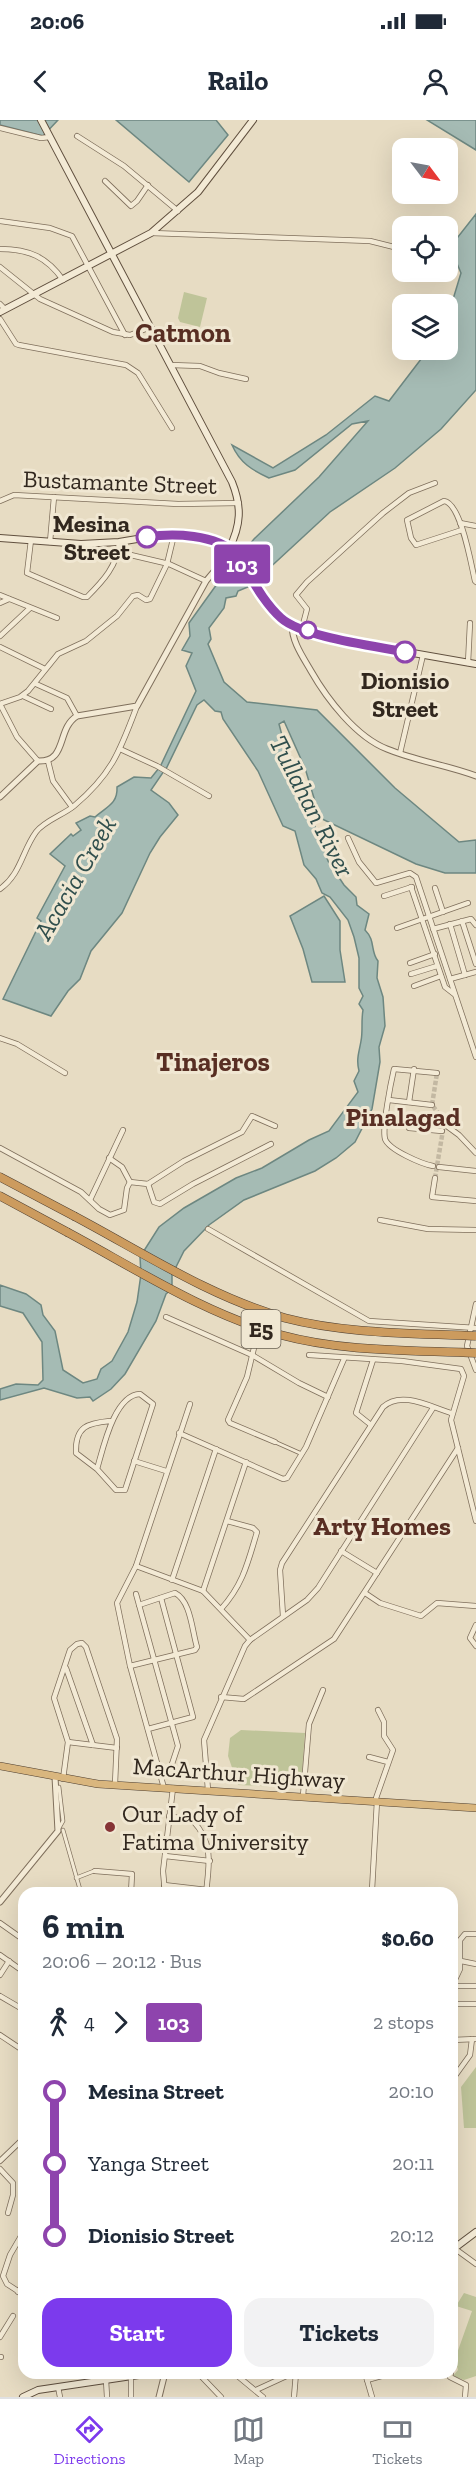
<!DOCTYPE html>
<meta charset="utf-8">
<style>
body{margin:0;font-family:"Zilla Slab",serif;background:#f2f2f3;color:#1f2937;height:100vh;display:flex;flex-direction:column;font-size:22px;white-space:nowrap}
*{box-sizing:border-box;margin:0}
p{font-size:20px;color:#747a83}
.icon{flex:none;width:33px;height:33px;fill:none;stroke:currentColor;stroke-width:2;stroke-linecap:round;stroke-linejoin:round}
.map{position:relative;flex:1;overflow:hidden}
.panel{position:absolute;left:18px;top:1767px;width:440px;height:492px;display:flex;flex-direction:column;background:#fff;border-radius:18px;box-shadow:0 6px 24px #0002}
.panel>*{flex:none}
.badge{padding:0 12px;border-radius:4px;font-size:21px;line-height:39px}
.needle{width:39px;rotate:122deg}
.fabs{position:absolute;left:392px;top:18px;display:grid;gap:12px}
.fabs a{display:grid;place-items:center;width:66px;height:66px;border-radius:12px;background:#fff;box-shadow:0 6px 24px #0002;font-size:30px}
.map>.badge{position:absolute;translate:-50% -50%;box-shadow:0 0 0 3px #fff}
.legs{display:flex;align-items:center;gap:9px;height:66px;padding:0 24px;font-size:20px}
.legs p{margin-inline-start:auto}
.overview{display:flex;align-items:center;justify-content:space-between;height:102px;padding:0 24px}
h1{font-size:33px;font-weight:700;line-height:45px}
.action{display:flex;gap:12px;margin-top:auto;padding:12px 24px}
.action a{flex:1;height:69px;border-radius:18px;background:#7c3aed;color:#fff;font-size:24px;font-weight:700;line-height:69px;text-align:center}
.action a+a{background:#f2f2f3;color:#1f2937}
ul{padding:0 24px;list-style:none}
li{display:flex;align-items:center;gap:21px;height:72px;font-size:22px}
li i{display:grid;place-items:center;width:9px;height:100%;margin:0 8px;background:currentColor}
li i::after{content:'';width:15px;height:15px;margin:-8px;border:4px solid;border-radius:50%;background:#fff}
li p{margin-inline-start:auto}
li:first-child i{background:linear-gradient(#0000 50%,currentColor 0)}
li:last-child i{background:linear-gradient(currentColor 50%,#0000 0)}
.status{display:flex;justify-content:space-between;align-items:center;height:42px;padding:0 30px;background:#fff;direction:ltr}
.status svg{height:16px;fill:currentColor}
header{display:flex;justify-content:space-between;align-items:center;height:78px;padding:0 24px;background:#fff;font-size:27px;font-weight:700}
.menu{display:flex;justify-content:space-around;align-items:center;height:84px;border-top:2px solid #e0e1e3;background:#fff;font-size:16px;color:#747a83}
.menu a{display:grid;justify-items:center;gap:3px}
.menu .active{color:#7c3aed}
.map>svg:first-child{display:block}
</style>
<div class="status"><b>20:06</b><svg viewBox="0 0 49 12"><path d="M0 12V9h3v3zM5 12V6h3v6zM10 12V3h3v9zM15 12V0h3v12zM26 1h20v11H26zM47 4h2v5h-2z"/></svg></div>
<header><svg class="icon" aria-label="back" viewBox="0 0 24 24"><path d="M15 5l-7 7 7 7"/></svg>Railo<svg class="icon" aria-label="person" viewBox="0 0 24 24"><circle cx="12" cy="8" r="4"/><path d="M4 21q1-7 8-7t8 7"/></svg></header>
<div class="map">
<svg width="476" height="2277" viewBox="0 0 476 2277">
<rect width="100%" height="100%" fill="#e7dcc3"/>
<g fill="#bfc499">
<polygon points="184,172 207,178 200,207 180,202 178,198"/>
<polygon points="241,1610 305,1613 301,1668 238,1665 228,1636 230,1618"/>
<polygon points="476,1947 476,2008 464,2008 461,1967"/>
<polygon points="464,2173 476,2177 476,2256 464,2260 453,2256 458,2250 455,2239 472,2191 456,2186"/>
</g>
<g fill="#a5bbb4" stroke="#6d8781" stroke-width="1.5">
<polygon points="0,0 58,0 43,16 0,5"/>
<polygon points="116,0 216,0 228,15 189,62"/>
<polygon points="427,0 476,0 476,30"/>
<path d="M476,94v176l-35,39 -46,39 -65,44 -80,74 -12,5 -2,5 -10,2 -2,10 -15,20 2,11 -3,5 16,38 23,20 70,8 78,78 64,54 17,-2v33h-31l-29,-9 -96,-46 -15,-50 -21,-47 -5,3 5,19 44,118 16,24 12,12 1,8 12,9 -4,16c11,11 5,21 13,31l-1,17 6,19 2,29 -6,21 1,15 -8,47 -17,33 -19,16 -21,13 -71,29 -35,25 -25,26 -12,24v14l-6,5 -10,27 -31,53 -14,15 -18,12 -3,-4 -13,1 -33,-10 -44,12v-11l16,-5 22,1 5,-5 -1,-38 -19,-29 -23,-7v-21l26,9 15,11 2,10 12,16 8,39 20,13 14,-4 4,-10 11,-8 16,-29 9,-30 4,-28 -1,-17 19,-30 25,-19 52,-30 26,-10 47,-28 20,-9 29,-39 -4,-11 5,-10c-3,-12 0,-18 2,-30 2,-10 0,-20 2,-31l-4,-6 4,-8 -4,-8v-30l-5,-21 -6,-17 -18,-23 -8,-4 -6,-14 -12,-14 -9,-34 -12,-5 -25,-55 -35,-52 -2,-7 -6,-1 -11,-11 -7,5 -31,64 -6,-2 36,-76 -10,-25 6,-13 -10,-3 8,-14 -1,-13 28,-39 37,-45 65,-62 49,-56 -16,3 -57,46 -26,8c-17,-8 -29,-15 -37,-33l41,23 53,-33 49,-39 14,5 39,-51h19v-31l14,-46 -11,-26z"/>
<path d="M159,648l5,3 -13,19 18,13 9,12 -18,22 -10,16 -28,60 -31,38 -11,28 -12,12 -17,25 -48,-17 38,-78 -4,-3 28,-52 -15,-12 21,-20 2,2 8,-6 -5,-7 14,-7 5,1c11,-10 23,-13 22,-30l17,-10 17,1z"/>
<polygon points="324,776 340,801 340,830 345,862 312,862 303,829 290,796"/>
</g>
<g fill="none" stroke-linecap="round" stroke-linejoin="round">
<polyline stroke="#c3b8a2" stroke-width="4.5" stroke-dasharray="4.5 2" stroke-linecap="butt" points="435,1058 444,1004 442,998 432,985 437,953"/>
<defs>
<g id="pedestrian">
<polyline points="275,1322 302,1334"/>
<polyline points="59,1708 63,1701 59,1667"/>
<polyline points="63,1710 81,1773"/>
<polyline points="76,1758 94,1751"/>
</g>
<g id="minor">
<polyline points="0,8 41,18 50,17"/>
<polyline points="77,16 124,46 178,91"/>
<polyline points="105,61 131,86 137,81 148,65"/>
<polyline points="0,101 50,108 72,116 125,215"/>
<polyline points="151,113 370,121 402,129"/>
<path d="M0,129c29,0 47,8 63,31"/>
<polyline points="0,147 40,179 113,212 130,215 151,207"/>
<polyline points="0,184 5,189"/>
<polyline points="0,199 16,224 19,225 126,245 138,253 172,308"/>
<polyline points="171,245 200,246 219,253 246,259"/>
<polyline points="0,381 14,375 178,384 239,383"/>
<polyline points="460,403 476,406"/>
<path d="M462,410l-46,15 -5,-7 -4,-18 37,-19c17,2 27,63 31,80l1,1"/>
<path d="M31,420l-4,33 56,24h4c16,-16 31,-32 32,-55"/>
<polyline points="50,422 54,377"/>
<polyline points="118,432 169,444 206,461"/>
<polyline points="0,475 57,498"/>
<polyline points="0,483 9,479"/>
<polyline points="302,508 307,489 296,475 307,462 383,393 409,373 435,363"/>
<polyline points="0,516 30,488"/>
<polyline points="0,527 45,549"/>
<polyline points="468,543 470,503"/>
<polyline points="36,564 67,578 77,596"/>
<polyline points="23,576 51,589"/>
<polyline points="120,629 157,646 209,676"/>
<polyline points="400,633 423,535"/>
<polyline points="38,641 17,617 0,584 20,577 28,571 58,534 86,521 117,496 133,476 138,475 146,480 150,479 167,444 174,415"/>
<polyline points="48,641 53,661 72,687"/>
<polyline points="348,718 359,742 376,763 410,753 416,757 476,937"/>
<polyline points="411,767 445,867 454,874"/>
<polyline points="435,768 443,792"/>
<path d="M0,769c21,-15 22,-38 36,-57 8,-11 27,-17 38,-26 38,-32 46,-55 63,-100"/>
<polyline points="384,776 412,767"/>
<polyline points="462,801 476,844"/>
<polyline points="450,804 465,855"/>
<polyline points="397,808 468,783"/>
<polyline points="433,809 471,799 476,805"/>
<polyline points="410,843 435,834"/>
<polyline points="411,854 437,846"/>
<polyline points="450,859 476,852"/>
<polyline points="414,866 441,856"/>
<polyline points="0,918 17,924 65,953"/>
<polyline points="389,980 432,985"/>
<polyline points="409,982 414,949"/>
<polyline points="444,1004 459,1015 476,1033"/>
<polyline points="409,1008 442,1011"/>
<polyline points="0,1028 81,1072 99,1089 110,1095 124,1090 127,1068 130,1062 148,1064 154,1082 160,1084 193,1064 271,1024"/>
<polyline points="109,1038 122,1047 130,1062"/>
<path d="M433,1046c-11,-2 -44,-16 -48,-27 -3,-12 6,-57 9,-70l43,4"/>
<polyline points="439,1047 476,1051"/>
<polyline points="435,1058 432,1077 476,1081"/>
<polyline points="148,1064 184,1041 242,1012 252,996 275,1006"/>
<polyline points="90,1080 123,1010"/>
<polyline points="380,1100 428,1109 476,1110"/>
<polyline points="208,1109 369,1201 476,1208"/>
<polyline points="476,1184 467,1226 476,1250"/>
<polyline points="166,1197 252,1235 299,1263 328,1277"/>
<polyline points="258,1211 247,1257 228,1300 230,1303 275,1322"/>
<polyline points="309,1235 402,1241 461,1249 464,1256 451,1300 476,1401"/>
<polyline points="371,1305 356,1293 373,1240"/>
<polyline points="179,1313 283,1359 287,1358 306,1327 344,1239"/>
<polyline points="134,1341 166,1351"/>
<path d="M97,1349c6,-20 17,-74 43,-75l13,10 -28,86h-9l-19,-21 -21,-16c-1,-27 12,-30 34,-32"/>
<polyline points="341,1431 377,1453"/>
<polyline points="136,1446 203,1471 250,1520"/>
<polyline points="172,1460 216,1329"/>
<polyline points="203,1471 246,1342"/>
<polyline points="365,1473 380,1483 421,1496 437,1483 476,1486"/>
<polyline points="136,1474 178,1626 172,1644"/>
<path d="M221,1489c22,-24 27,-47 36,-77l-4,-4 -26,-7"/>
<path d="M283,1496l-3,-46 2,-7 101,-156c18,-17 48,0 68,6"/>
<polyline points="476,1505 470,1518 476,1526"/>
<path d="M130,1546l65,-16 2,-3c-5,-16 -6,-46 -22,-54l-36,12"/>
<polyline points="66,1548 93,1625"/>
<polyline points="221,1577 244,1579 334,1519 458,1328"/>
<polyline points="148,1609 193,1597 161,1478"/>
<polyline points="68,1622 117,1628"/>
<polyline points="369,1637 388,1642"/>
<polyline points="63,1659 68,1622 54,1578 70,1530 77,1524 82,1523 86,1527 117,1619 115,1664"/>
<polyline points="164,1668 130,1546 117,1483 136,1446 190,1284"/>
<polyline points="208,1670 204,1620 245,1526 250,1520 307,1480 318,1468 433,1288"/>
<polyline points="303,1676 309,1604 323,1570"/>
<polyline points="375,1681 393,1630 384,1616 384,1602 378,1590"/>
<path d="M169,1696l24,5c21,22 16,45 13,72"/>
<polyline points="165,1736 210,1741"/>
<polyline points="95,1751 132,1754 131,1773"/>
<polyline points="164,1765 207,1770"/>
<polyline points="165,1773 163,1751 173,1668"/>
<polyline points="374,1773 372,1770 377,1681"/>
<polyline points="0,1803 24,1820"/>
<polyline points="0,1835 24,1852"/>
<polyline points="461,1841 476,1844"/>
<polyline points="0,1855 9,1841"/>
<polyline points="452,1866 460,1849 460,1820 465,1814 476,1814"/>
<polyline points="452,1866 476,1866"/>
<polyline points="0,1876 24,1890"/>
<polyline points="452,1884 476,1884"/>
<polyline points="0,1915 24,1931"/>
<polyline points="452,1920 476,1919"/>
<polyline points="452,1960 470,1935 472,1919"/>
<polyline points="0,2041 24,2018"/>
<polyline points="0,2049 13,2063 13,2075 8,2093"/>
<polyline points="24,2111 10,2135 3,2156 7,2164 24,2175"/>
<polyline points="454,2128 476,2144"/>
<polyline points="18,2172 24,2163"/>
<polyline points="0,2217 13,2196"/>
<polyline points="0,2237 1,2237"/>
<polyline points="452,2242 452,2249"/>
<polyline points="198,2253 221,2277"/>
<polyline points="234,2253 263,2277"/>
<polyline points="365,2253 372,2277"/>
<polyline points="451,2253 450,2257 466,2265 465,2277"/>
<polyline points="131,2257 131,2277"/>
<polyline points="106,2260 107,2277"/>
<polyline points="367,2260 392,2253"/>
<polyline points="58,2267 60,2277"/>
<polyline points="256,2270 293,2253"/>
<polyline points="294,2277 296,2253"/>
</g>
<g id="tertiary">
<path d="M292,505c0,17 11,32 19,46 16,28 45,66 76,78 29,12 60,16 89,27"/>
<path d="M0,677l38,-36c30,1 18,-32 39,-45l60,-10 69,-125 16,-19 7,-13"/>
<polyline points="0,1782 58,1711 55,1657"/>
<polyline points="159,2277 165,2253"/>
</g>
<g id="secondary">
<path d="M41,0l191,362c10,25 9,43 -3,67"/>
<polyline points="0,192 151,113 198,72 253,0"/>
<polyline points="0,418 81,424 119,422 161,415 194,416 233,431 275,492 292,505 350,522 476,544"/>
<polyline points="452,2130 476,2112"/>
<polyline points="23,2277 38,2270 152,2253"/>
</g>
<polyline id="trunk" points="0,1646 98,1664 476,1688"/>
<g id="motorway">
<polyline points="0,1057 74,1096"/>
<polyline points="0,1076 67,1112"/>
</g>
</defs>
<use href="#pedestrian" stroke="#7f6f5c" stroke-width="4.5"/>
<use href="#minor" stroke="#7f6f5c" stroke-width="6"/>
<use href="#tertiary" stroke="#7f6f5c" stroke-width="7"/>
<use href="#secondary" stroke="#61503f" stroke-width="8"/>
<use href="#trunk" stroke="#4d3e30" stroke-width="8"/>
<use href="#motorway" stroke="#4d3e30" stroke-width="9"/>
<use href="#pedestrian" stroke="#f3ead5" stroke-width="3"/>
<use href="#minor" stroke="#f3ead5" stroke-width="4.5"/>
<use href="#tertiary" stroke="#f3ead5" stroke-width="5"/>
<use href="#secondary" stroke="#f3ead5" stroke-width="6"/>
<use href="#trunk" stroke="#d9b67e" stroke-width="7"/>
<use href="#motorway" stroke="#cc9b5e" stroke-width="8"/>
<defs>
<g id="motorway-bridge">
<path d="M74,1096c68,36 136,81 211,102 61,16 128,15 191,18"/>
<path d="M67,1112c69,37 138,82 214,103 62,17 131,15 195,18"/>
</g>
</defs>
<use href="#motorway-bridge" stroke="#4d3e30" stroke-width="9" stroke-linecap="butt"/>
<use href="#motorway-bridge" stroke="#cc9b5e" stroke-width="8"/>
</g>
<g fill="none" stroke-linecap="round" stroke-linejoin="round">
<defs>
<path id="line-1" d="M147,417c26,-4 69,-3 89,17 14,21 26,47 45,64 21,19 94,28 124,34"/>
</defs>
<use href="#line-1" stroke="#fff" stroke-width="14"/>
<use href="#line-1" stroke="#8e44ad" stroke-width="9"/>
</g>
<g fill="#fff" stroke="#8e44ad" stroke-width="3">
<circle cx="147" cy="417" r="10"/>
<circle cx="308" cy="510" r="8"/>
<circle cx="405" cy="532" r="10"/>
</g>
<circle fill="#863436" stroke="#f0e7d2" stroke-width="2" cx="110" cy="1707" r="6"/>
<g text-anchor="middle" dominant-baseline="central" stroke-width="6" stroke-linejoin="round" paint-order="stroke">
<rect fill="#f0e7d2" stroke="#6a6154" stroke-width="1.5" x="241.5" y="1190" width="39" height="38" rx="4.5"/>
<g font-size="22" font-weight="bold" fill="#31271e">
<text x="261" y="1209">E5</text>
</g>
<g font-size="24" fill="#31271e" stroke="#f0e7d2">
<text transform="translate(120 362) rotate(2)">Bustamante Street</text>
<text transform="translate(239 1653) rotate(4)">MacArthur Highway</text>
</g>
<g font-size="24" font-weight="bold" fill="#31271e" stroke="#f0e7d2" text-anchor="end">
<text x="130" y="403">Mesina<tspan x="130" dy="28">Street</tspan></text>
<text x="405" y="560" text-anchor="middle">Dionisio<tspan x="405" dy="28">Street</tspan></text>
</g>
<g font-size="24" fill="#31271e" stroke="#f0e7d2" text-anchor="start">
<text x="122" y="1693">Our Lady of<tspan x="122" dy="28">Fatima University</tspan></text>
</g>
<g font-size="26" font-style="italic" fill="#304f4d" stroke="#f0e7d2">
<text transform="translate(312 686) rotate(63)">Tullahan River</text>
<text transform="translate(75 758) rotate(-60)">Acacia Creek</text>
</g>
<g font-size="26" font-weight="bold" fill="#582e23" stroke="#f0e7d2">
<text x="403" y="997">Pinalagad</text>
<text x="382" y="1406">Arty Homes</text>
</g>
<g font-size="27" font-weight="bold" fill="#582e23" stroke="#f0e7d2">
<text x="183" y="213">Catmon</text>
<text x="213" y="942">Tinajeros</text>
</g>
</g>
</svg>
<div class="fabs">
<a><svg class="needle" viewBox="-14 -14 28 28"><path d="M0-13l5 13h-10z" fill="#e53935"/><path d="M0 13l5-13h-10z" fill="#747a83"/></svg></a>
<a><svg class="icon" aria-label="locate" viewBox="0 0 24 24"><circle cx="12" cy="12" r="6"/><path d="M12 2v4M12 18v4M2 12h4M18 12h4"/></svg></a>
<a><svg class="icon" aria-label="layers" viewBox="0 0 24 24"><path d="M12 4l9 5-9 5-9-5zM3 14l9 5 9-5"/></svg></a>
</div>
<b class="badge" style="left:242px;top:444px;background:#8e44ad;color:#fff">103</b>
<section class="panel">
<div class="overview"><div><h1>6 min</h1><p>20:06 – 20:12 · Bus</p></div><b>$0.60</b></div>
<div class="legs"><svg class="icon" aria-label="walk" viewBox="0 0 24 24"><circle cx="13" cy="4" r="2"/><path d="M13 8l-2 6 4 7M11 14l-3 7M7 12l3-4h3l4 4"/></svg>4<svg class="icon" aria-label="forward" viewBox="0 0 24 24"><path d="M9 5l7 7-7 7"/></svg><b class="badge" style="background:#8e44ad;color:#fff">103</b><p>2 stops</p></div>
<ul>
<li><i style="color:#8e44ad"></i><b>Mesina Street</b><p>20:10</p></li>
<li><i style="color:#8e44ad"></i><span>Yanga Street</span><p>20:11</p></li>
<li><i style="color:#8e44ad"></i><b>Dionisio Street</b><p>20:12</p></li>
</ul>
<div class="action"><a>Start</a><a>Tickets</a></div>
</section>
</div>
<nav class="menu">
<a class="active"><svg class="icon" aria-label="directions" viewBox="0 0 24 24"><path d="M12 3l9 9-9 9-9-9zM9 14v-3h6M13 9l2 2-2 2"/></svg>Directions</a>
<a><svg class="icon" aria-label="map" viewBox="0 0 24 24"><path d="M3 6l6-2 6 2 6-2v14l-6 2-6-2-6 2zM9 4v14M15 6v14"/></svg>Map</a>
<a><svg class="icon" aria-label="tickets" viewBox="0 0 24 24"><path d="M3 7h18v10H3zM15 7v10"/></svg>Tickets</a>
</nav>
